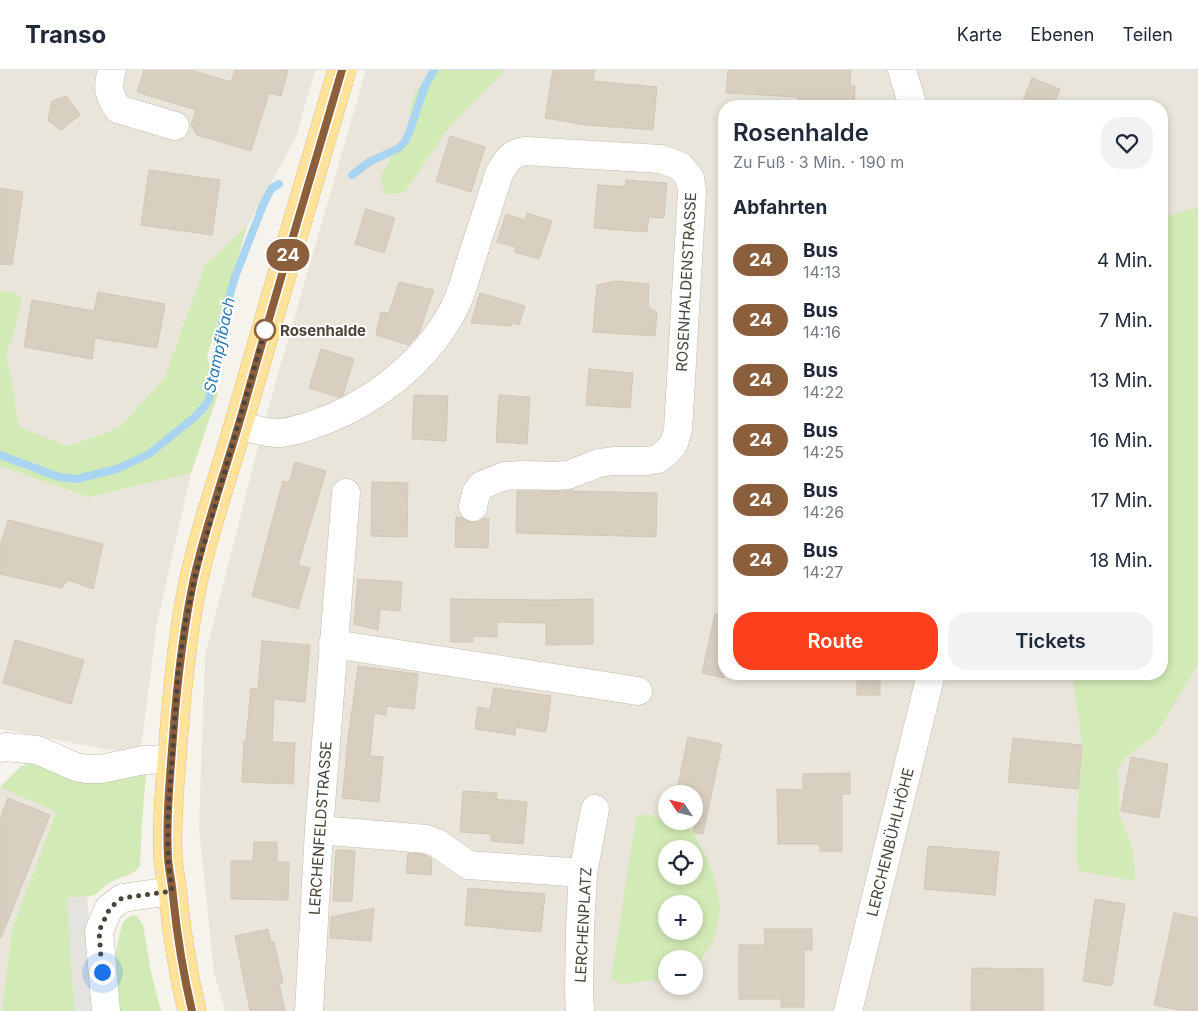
<!DOCTYPE html>
<html lang="de">
<meta charset="utf-8">
<style>
body{margin:0;font-family:Inter,sans-serif;background:#f2f2f3;color:#1f2937;height:100vh;display:flex;flex-direction:column;font-size:19px;white-space:nowrap}
*{box-sizing:border-box;margin:0}
p{font-size:16px;color:#747a83}
.icon{flex:none;width:28px;height:28px;fill:none;stroke:currentColor;stroke-width:2;stroke-linecap:round;stroke-linejoin:round}
.map{position:relative;flex:1;overflow:hidden}
.side{position:absolute;left:718px;top:30px;width:450px;height:580px;display:flex;flex-direction:column;background:#fff;border-radius:20px;box-shadow:0 2px 8px #0003}
.side>*{flex:none}
.badge{padding:0 10px;border-radius:16px;font-size:18px;line-height:32px}
.needle{width:32px;rotate:305deg}
.tools{position:absolute;left:658px;top:715px;display:grid;gap:10px}
.tools a{display:grid;place-items:center;width:45px;height:45px;border-radius:50%;background:#fff;box-shadow:0 2px 8px #0003;font-size:25px}
.you{position:absolute;width:25px;height:25px;margin:-12px;border:4px solid #fff;border-radius:50%;background:#1a73e8;box-shadow:0 0 0 8px #1a73e833}
.map>.badge{position:absolute;translate:-50% -50%;box-shadow:0 0 0 2px #fff}
h2{padding:0 15px;font-size:19px;line-height:45px}
.round{display:grid;place-items:center;flex:none;width:52px;height:52px;border-radius:20px;background:#f2f2f3}
.overview{display:flex;align-items:center;justify-content:space-between;height:85px;padding:0 15px}
h1{font-size:24px;font-weight:600;line-height:38px}
.cta{display:flex;gap:10px;margin-top:auto;padding:10px 15px}
.cta a{flex:1;height:58px;border-radius:20px;background:#fc3f1d;color:#fff;font-size:20px;font-weight:600;line-height:58px;text-align:center}
.cta a+a{background:#f2f2f3;color:#1f2937}
ul{padding:0;list-style:none}
li{display:flex;align-items:center;gap:15px;height:60px;padding:0 15px}
li div{flex:1}
li b{display:block;font-size:19px}
li em{font-style:normal}
li .badge{min-width:55px;font-weight:700;text-align:center}
header{display:flex;align-items:center;gap:30px;box-sizing:border-box;height:70px;padding:0 25px;background:#fff;border-bottom:1px solid #e0e1e3}
header strong{font-size:24px}
nav{display:flex;gap:28px;margin-inline-start:auto;font-size:18px}
.map>svg:first-child{display:block}
</style>
<header>
<strong>Transo</strong>
<nav><a>Karte</a><a>Ebenen</a><a>Teilen</a></nav>
</header>
<div class="map">
<svg width="1198" height="941" viewBox="0 0 1198 941">
<rect width="100%" height="100%" fill="#f6f3ec"/>
<g fill="#eae5da" fill-rule="evenodd">
<polygon points="0,0 315,0 296,67 248,155 205,195 165,307 119,358 68,376 19,357 12,312 6,287 10,274 14,222 0,221"/>
<path d="M366,0h832v137l-37,11v-112h-437v568h348l10,71 -4,44 -2,67 3,15 54,-21 -14,-37v-28l-2,-12 5,-11 9,-9 24,-17 43,-71v346h-973l-11,-39 -15,-143 6,-173 61,-240zM666,724h28v27h-28zM666,779h28v27h-28zM666,834h28v27h-28zM666,889h28v27h-28z"/>
<polygon points="0,396 89,427 191,403 157,553 140,686 1,659 0,659"/>
<polygon points="0,717 56,742 12,859 2,941 0,941"/>
</g>
<g fill="#d2eab5" fill-rule="evenodd">
<polygon points="435,0 505,0 448,59 404,123 385,124 380,107 407,61 414,23"/>
<polygon points="1198,137 1198,595 1155,666 1131,683 1122,692 1117,703 1119,715 1119,743 1133,780 1135,811 1079,801 1076,786 1078,719 1082,675 1072,604 1161,604 1161,148"/>
<polygon points="248,155 207,286 218,324 191,403 89,427 0,396 0,221 14,222 22,228 15,258 6,287 12,312 19,357 68,376 119,358 165,307 205,195"/>
<path d="M37,691l109,13 -4,48 -2,44c-8,11 -24,11 -34,19 -4,3 -7,8 -12,10 -8,3 -19,2 -27,3l8,113h-73l10,-82 44,-117 -56,-25 21,-21z"/>
<path d="M645,744l47,15 21,44 7,33 -6,34 -20,31v-12h-28v20l-46,5 -9,-5 25,-161zM666,779h28v27h-28zM666,834h28v27h-28z"/>
<polygon points="133,845 137,846 143,855 151,902 161,941 119,941 113,895 122,854 126,849"/>
</g>
<polygon fill="#e5e3e0" points="87,826 95,941 75,941 67,828"/>
<g fill="none" stroke-linecap="round" stroke-linejoin="round">
<g stroke="#a9d4f2" stroke-width="8">
<polyline points="352,105 369,92 399,78 405,71 409,63 425,16 434,0"/>
<polyline points="0,385 59,407 76,409 117,399 149,384 196,346 204,337 209,329 222,253 235,207 263,135 271,119 279,114"/>
</g>
</g>
<g fill="#d8cfc1" stroke="#d3c7b4">
<polygon points="144,0 191,0 231,12 235,0 288,0 281,26 269,23 251,81 197,65 191,55 196,40 137,22"/>
<polygon points="553,0 595,0 593,11 657,17 653,60 586,55 545,48"/>
<polygon points="728,0 851,0 850,15 855,16 854,36 798,36 798,27 726,23"/>
<polygon points="1032,8 1060,19 1053,36 1021,36"/>
<polygon points="66,26 80,45 61,60 48,51 52,31"/>
<polygon points="450,66 485,77 471,122 436,111"/>
<polygon points="149,100 220,110 212,165 141,155"/>
<polygon points="626,110 667,113 664,148 649,147 647,162 594,158 598,115 625,117"/>
<polygon points="0,118 23,122 12,195 0,194"/>
<polygon points="366,139 395,148 384,183 355,174"/>
<polygon points="527,143 552,151 539,189 514,182 516,177 497,172 506,144 525,150"/>
<polygon points="616,211 649,214 648,237 657,242 655,266 593,262 597,215"/>
<polygon points="399,212 434,220 419,263 409,275 376,265 381,242 389,243"/>
<polygon points="98,222 165,234 157,278 95,268 92,289 24,277 32,230 94,241"/>
<polygon points="480,223 525,236 519,255 512,253 511,256 471,253"/>
<polygon points="321,279 354,289 343,325 339,327 309,318"/>
<polygon points="589,299 633,303 630,338 586,335"/>
<polygon points="414,325 448,326 446,371 412,369"/>
<polygon points="499,325 530,327 527,374 496,372"/>
<polygon points="295,392 326,401 298,495 310,498 298,539 252,526 283,411 289,413"/>
<polygon points="372,412 408,413 407,467 371,466"/>
<polygon points="517,421 569,421 657,423 656,467 516,463"/>
<polygon points="456,447 461,447 470,452 478,452 484,448 489,448 488,478 455,477"/>
<polygon points="8,450 103,474 93,519 68,510 62,518 0,504 0,476"/>
<polygon points="358,509 402,512 400,541 380,539 378,560 354,554"/>
<polygon points="451,529 546,530 593,529 593,574 546,575 546,553 497,552 497,567 473,566 473,572 451,572"/>
<polygon points="715,544 724,545 724,608 702,603"/>
<polygon points="15,570 84,590 71,634 3,613"/>
<polygon points="262,571 310,575 305,632 274,629 272,672 295,673 293,714 242,712 244,671 246,671 251,618 258,619"/>
<polygon points="358,596 418,604 414,639 387,636 386,645 374,643 370,686 383,687 379,732 342,728 347,684 346,684"/>
<rect x="857" y="604" width="23" height="21"/>
<polygon points="494,618 551,626 546,662 516,657 515,665 475,659 478,637 490,639"/>
<polygon points="688,667 722,674 703,764 694,763 694,724 676,724"/>
<polygon points="1013,668 1082,675 1078,719 1008,712"/>
<polygon points="1131,687 1168,694 1159,748 1121,741"/>
<polygon points="850,703 850,724 842,724 842,781 820,781 820,774 778,774 777,719 803,720 803,704"/>
<polygon points="463,721 497,723 496,729 527,732 523,774 491,771 491,764 460,762"/>
<polygon points="8,728 50,745 1,868 0,867 0,749"/>
<polygon points="254,772 277,772 277,792 289,792 288,830 231,829 231,791 253,791"/>
<polygon points="928,776 999,782 995,825 924,819"/>
<polygon points="336,780 355,781 352,831 333,831"/>
<polygon points="408,783 423,784 432,789 431,805 406,803"/>
<polygon points="468,818 545,824 541,862 465,855"/>
<polygon points="1095,829 1125,834 1112,916 1083,911"/>
<polygon points="374,838 371,871 330,868 331,847"/>
<polygon points="1174,843 1198,848 1198,941 1183,941 1154,935"/>
<polygon points="268,859 271,872 274,872 283,913 279,913 285,941 250,941 235,866"/>
<polygon points="764,859 812,859 812,880 804,880 804,937 781,937 781,929 739,929 739,875 765,875"/>
<polygon points="972,898 1043,899 1043,941 971,941"/>
</g>
<g fill="none" stroke-linecap="round" stroke-linejoin="round">
<defs>
<g id="minor">
<path d="M112,0c-5,18 -4,23 6,39l57,17"/>
<polyline points="902,0 913,36"/>
<path d="M239,355c10,3 30,9 40,8 12,-1 22,-4 33,-8 55,-18 105,-56 135,-104 13,-20 18,-42 25,-64 9,-27 18,-55 27,-83 7,-13 10,-20 26,-23l136,8 19,7 10,12 2,13 -14,239 -4,13 -6,8 -10,8 -11,2h-34l-14,2 -31,12 -15,1 -27,-1 -21,1 -23,9 -6,8 -3,14"/>
<polyline points="333,574 638,621"/>
<polyline points="0,678 5,677 37,680 76,697 87,699 101,699 144,690 172,689"/>
<polyline points="319,760 426,769 437,773 468,795 583,803"/>
<polyline points="106,941 99,861 105,847 109,838 122,828 172,821"/>
<polyline points="309,941 319,760 346,423"/>
<polyline points="580,941 579,923 580,859 583,803 595,739"/>
<polyline points="848,941 931,604"/>
</g>
<path id="major" d="M192,941c-9,-38 -15,-76 -19,-115 -1,-13 -4,-25 -5,-38 -2,-42 3,-85 6,-126 4,-52 9,-103 20,-154 12,-54 31,-106 46,-159 33,-116 68,-233 102,-349"/>
</defs>
<use href="#minor" stroke="#c2bbae" stroke-width="29"/>
<use href="#major" stroke="#e6c16a" stroke-width="29"/>
<use href="#minor" stroke="#fff" stroke-width="28"/>
<use href="#major" stroke="#ffe39c" stroke-width="28"/>
</g>
<g fill="none" stroke-linecap="round" stroke-linejoin="round">
<defs>
<path id="line" d="M192,941c-9,-38 -15,-76 -19,-115 -1,-13 -4,-25 -5,-38 -2,-41 2,-81 5,-121 4,-54 10,-107 21,-159 13,-57 33,-112 49,-168 32,-114 66,-227 99,-340"/>
</defs>
<use href="#line" stroke="#fff" stroke-width="11"/>
<use href="#line" stroke="#8b5e3c" stroke-width="8"/>
<polyline stroke="#4b4439" stroke-width="5" stroke-dasharray="0 9" points="102,902 99,861 110,838 122,828 172,821 168,789 168,748 178,603 185,555 195,506 265,260"/>
</g>
<circle fill="#fff" stroke="#8b5e3c" stroke-width="2.5" cx="265" cy="260" r="10"/>
<g text-anchor="middle" dominant-baseline="central" stroke-width="4" stroke-linejoin="round" paint-order="stroke">
<g font-size="15" fill="#4b4439" stroke="#fff">
<text transform="translate(686 212) rotate(-87)">ROSENHALDENSTRASSE</text>
<text transform="translate(320 758) rotate(-86)">LERCHENFELDSTRASSE</text>
<text transform="translate(890 772) rotate(-76)">LERCHENBÜHLHÖHE</text>
<text transform="translate(583 855) rotate(-87)">LERCHENPLATZ</text>
</g>
<g font-size="15" font-weight="bold" fill="#4b4439" stroke="#fff" text-anchor="start">
<text x="280" y="260">Rosenhalde</text>
</g>
<g font-size="16" font-style="italic" fill="#2e7ab2" stroke="#fff">
<text transform="translate(219 275) rotate(-78)">Stampfibach</text>
</g>
</g>
</svg>
<div class="tools">
<a><svg class="needle" viewBox="-14 -14 28 28"><path d="M0-13l5 13h-10z" fill="#e53935"/><path d="M0 13l5-13h-10z" fill="#747a83"/></svg></a>
<a><svg class="icon" aria-label="locate" viewBox="0 0 24 24"><circle cx="12" cy="12" r="6"/><path d="M12 2v4M12 18v4M2 12h4M18 12h4"/></svg></a>
<a>+</a>
<a>−</a>
</div>
<div class="you" style="left:102px;top:902px"></div>
<b class="badge" style="left:288px;top:185px;background:#8b5e3c;color:#fff">24</b>
<section class="side">
<div class="overview"><div><h1>Rosenhalde</h1><p>Zu Fuß · 3 Min. · 190 m</p></div><a class="round"><svg class="icon" aria-label="heart" viewBox="0 0 24 24"><path d="M12 20l-8-8c-3-5 5-10 8-4 3-6 11-1 8 4z"/></svg></a></div>
<h2>Abfahrten</h2>
<ul>
<li><span class="badge" style="background:#8b5e3c;color:#fff">24</span><div><b>Bus</b><p>14:13</p></div><em>4 Min.</em></li>
<li><span class="badge" style="background:#8b5e3c;color:#fff">24</span><div><b>Bus</b><p>14:16</p></div><em>7 Min.</em></li>
<li><span class="badge" style="background:#8b5e3c;color:#fff">24</span><div><b>Bus</b><p>14:22</p></div><em>13 Min.</em></li>
<li><span class="badge" style="background:#8b5e3c;color:#fff">24</span><div><b>Bus</b><p>14:25</p></div><em>16 Min.</em></li>
<li><span class="badge" style="background:#8b5e3c;color:#fff">24</span><div><b>Bus</b><p>14:26</p></div><em>17 Min.</em></li>
<li><span class="badge" style="background:#8b5e3c;color:#fff">24</span><div><b>Bus</b><p>14:27</p></div><em>18 Min.</em></li>
</ul>
<div class="cta"><a>Route</a><a>Tickets</a></div>
</section>
</div>
